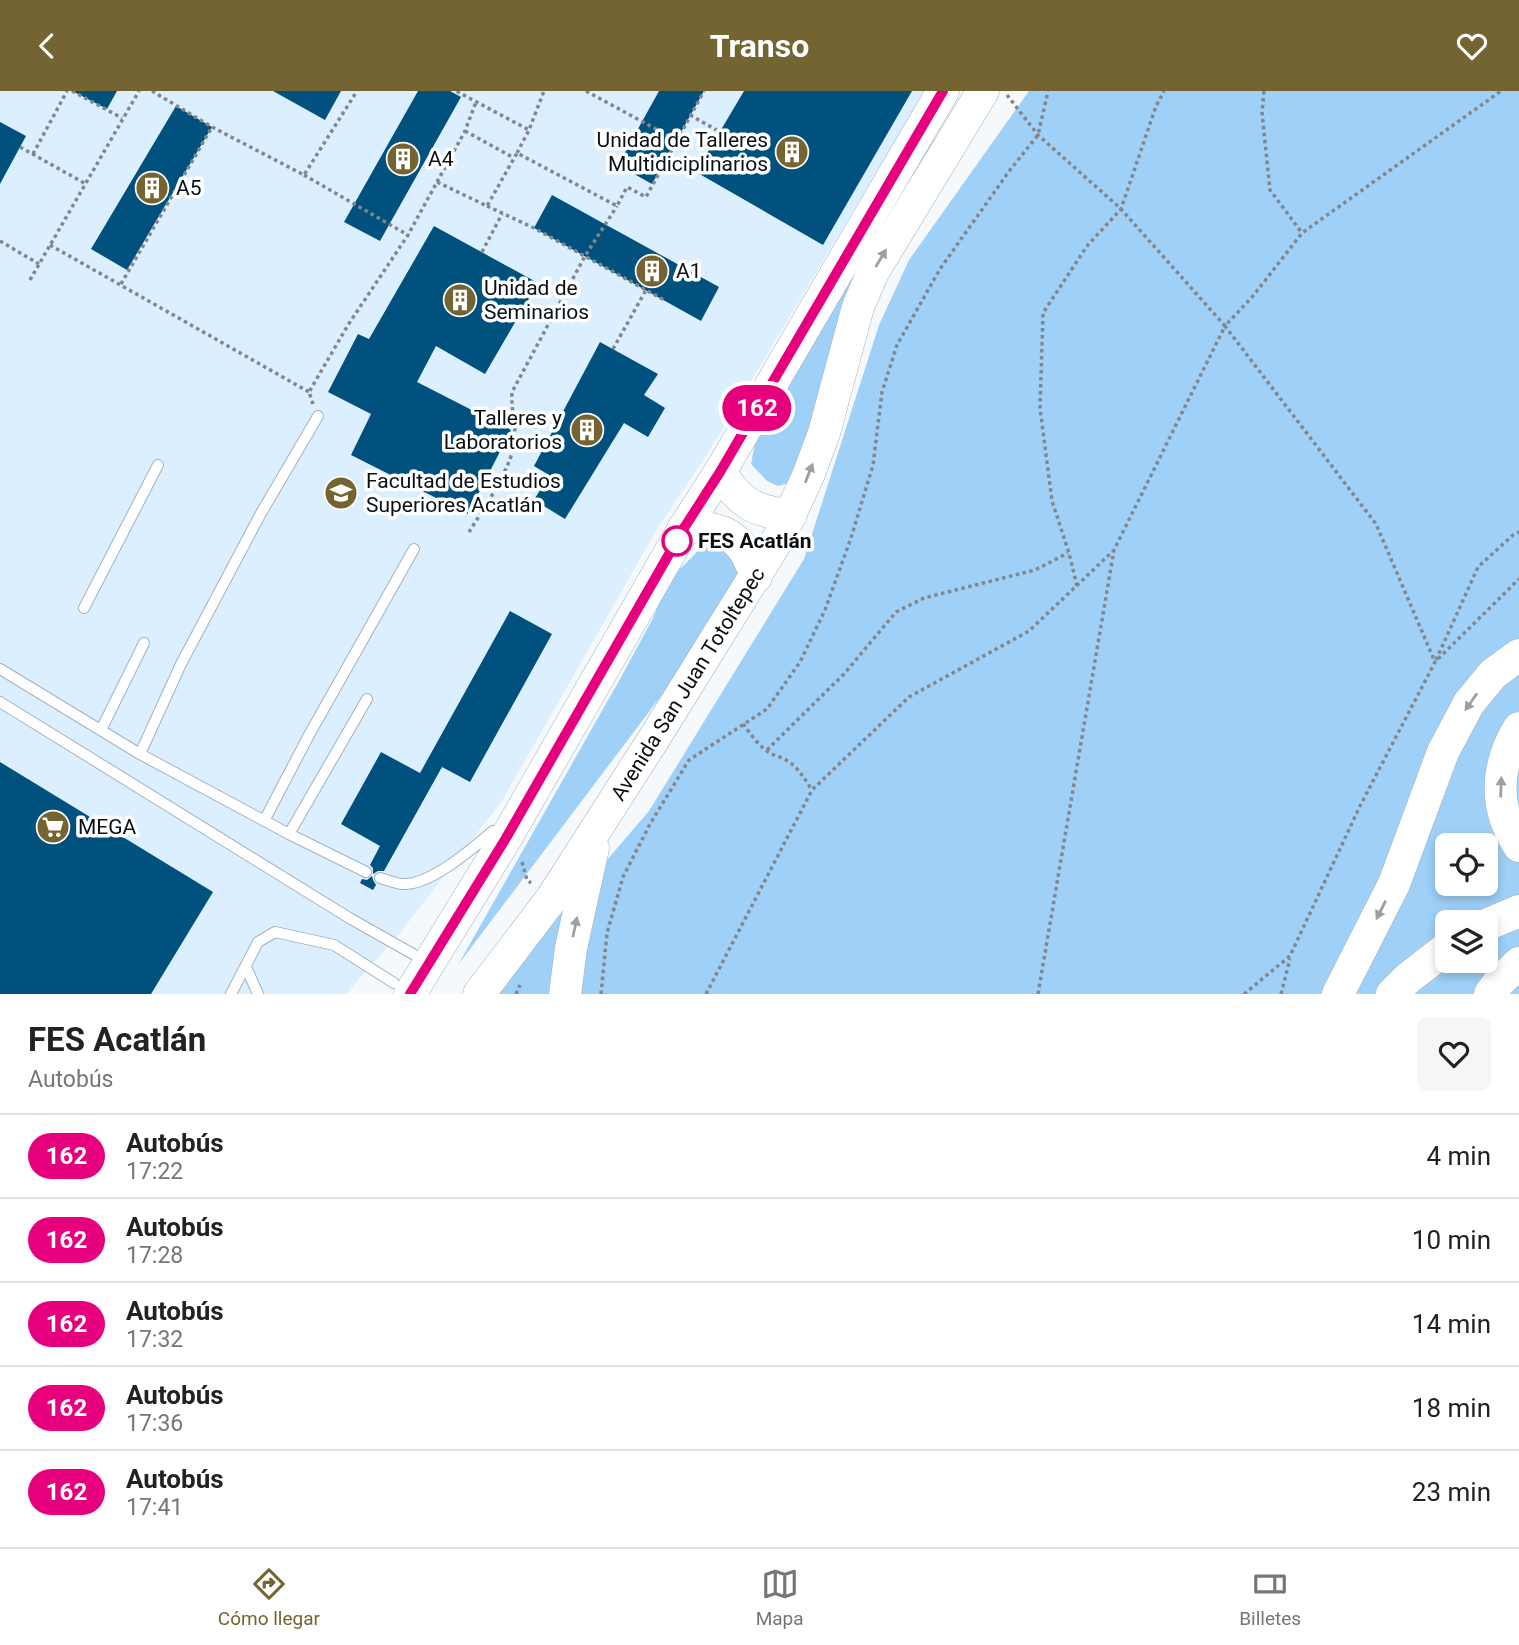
<!DOCTYPE html>
<html lang="es">
<meta charset="utf-8">
<style>
body{margin:0;font-family:Roboto,sans-serif;background:#f6f6f6;color:#222;height:100vh;display:flex;flex-direction:column;font-size:26px;white-space:nowrap}
*{box-sizing:border-box;margin:0}
p{font-size:23px;color:#767676}
.icon{flex:none;width:38px;height:38px;fill:none;stroke:currentColor;stroke-width:2;stroke-linecap:round;stroke-linejoin:round}
.map{position:relative;height:903px;overflow:hidden}
.side{display:flex;flex-direction:column;background:#fff;flex:1}
.side>*{flex:none}
.badge{padding:0 14px;border-radius:23px;font-size:24px;line-height:46px}
.fabs{position:absolute;left:1435px;top:742px;display:grid;gap:14px}
.fabs a{display:grid;place-items:center;width:63px;height:63px;border-radius:10px;background:#fff;box-shadow:0 4px 10px #0003;font-size:35px}
.map>.badge{position:absolute;translate:-50% -50%;box-shadow:0 0 0 4px #fff}
.round{display:grid;place-items:center;flex:none;width:74px;height:74px;border-radius:10px;background:#f6f6f6}
.headline{display:flex;align-items:center;justify-content:space-between;height:119px;padding:0 28px}
h1{font-size:33px;font-weight:700;line-height:52px}
ul{padding:0;list-style:none}
li{display:flex;align-items:center;gap:21px;height:84px;padding:0 28px;border-top:2px solid #e0e0e0}
li div{flex:1}
li b{display:block;font-size:26px}
li em{font-style:normal}
li .badge{min-width:77px;font-weight:700;text-align:center}
header{display:flex;justify-content:space-between;align-items:center;height:91px;padding:0 28px;background:#736431;color:#fff;font-size:32px;font-weight:700}
.tabs{display:flex;justify-content:space-around;align-items:center;height:98px;border-top:2px solid #e0e0e0;background:#fff;font-size:19px;color:#767676}
.tabs a{display:grid;justify-items:center;gap:4px}
.tabs .selected{color:#736431}
.map>svg:first-child{display:block}
</style>
<header><svg class="icon" aria-label="back" viewBox="0 0 24 24"><path d="M15 5l-7 7 7 7"/></svg>Transo<svg class="icon" aria-label="heart" viewBox="0 0 24 24"><path d="M12 20l-8-8c-3-5 5-10 8-4 3-6 11-1 8 4z"/></svg></header>
<div class="map">
<svg width="1519" height="903" viewBox="0 0 1519 903">
<rect width="100%" height="100%" fill="#f6f9fc"/>
<polygon fill="#dceffe" points="0,0 925,0 706,365 656,440 502,710 400,842 346,903 0,903"/>
<g fill="#9fd0f7" fill-rule="evenodd">
<path d="M1029,0h490v903h-1028l61,-74 6,-3 91,-106 155,-252 75,-234 30,-65zM1447,754h39v39h-39zM1447,831h39v39h-39z"/>
<polygon points="935,48 923,83 885,128 860,183 798,389 778,395 767,390 751,373 755,352 921,56"/>
<polygon points="717,454 733,459 740,481 713,536 458,874 620,588 652,529 670,488 700,458"/>
</g>
<g fill="#01517e">
<polygon points="72,0 117,0 107,18"/>
<polygon points="273,0 341,0 325,29"/>
<polygon points="418,0 450,0 461,6 380,150 344,131"/>
<polygon points="659,0 704,0 652,93 618,74"/>
<polygon points="744,0 912,0 823,154 696,81"/>
<polygon points="176,15 212,36 127,179 91,158"/>
<polygon points="0,31 26,45 0,93"/>
<polygon points="552,104 719,196 701,230 534,137"/>
<polygon points="434,135 538,192 485,283 436,255 417,291 511,339 468,423 351,364 371,323 328,301 358,243 369,248"/>
<polygon points="600,251 658,283 644,304 665,317 648,346 624,332 565,428 534,409 549,384 534,375"/>
<polygon points="510,520 552,543 470,691 442,676 384,780 378,780 373,783 373,777 370,774 380,755 341,733 381,661 420,682"/>
<polygon points="0,671 213,801 151,903 0,903"/>
<polygon points="372,785 373,789 376,794 373,799 360,792 362,788 367,789"/>
</g>
<g fill="none" stroke-linecap="round" stroke-linejoin="round">
<defs>
<g id="lane">
<polyline points="84,517 158,374"/>
<polyline points="0,578 140,663 289,743 366,781"/>
<polyline points="0,611 351,828 413,863"/>
<polyline points="101,639 144,552"/>
<polyline points="140,663 181,573 260,424 318,325"/>
<polyline points="264,730 309,644 414,458"/>
<polyline points="289,743 367,608"/>
<path d="M380,787c7,2 15,5 22,6 28,2 71,-36 91,-53"/>
<polyline points="246,876 258,903"/>
<polyline points="231,903 258,851 275,841 334,854 394,892"/>
</g>
<g id="secondary">
<path d="M720,381c20,31 34,40 71,43"/>
<path d="M684,437c41,-3 60,10 72,49"/>
<path d="M1519,637c-24,39 -25,80 0,118"/>
<polyline points="1486,834 1519,820"/>
<polyline points="410,903 506,747 684,437 720,381 943,0"/>
<polyline points="479,903 552,807 655,646 781,443 808,385 824,342 858,216 873,181 983,0"/>
<polyline points="565,903 571,857 593,757"/>
<polyline points="1338,903 1394,793 1443,661 1469,612 1493,583 1519,564"/>
<polyline points="1392,903 1407,888 1447,857"/>
<polyline points="1490,903 1498,892 1519,872"/>
</g>
</defs>
<use href="#lane" stroke="#a2b1bf" stroke-width="12"/>
<use href="#secondary" stroke="#a2b1bf" stroke-width="33"/>
<g stroke="#83878b" stroke-width="3.5" stroke-dasharray="3.5 3.5" stroke-linecap="butt">
<polyline points="72,0 122,27"/>
<polyline points="152,0 212,36 304,84 357,0"/>
<polyline points="459,0 458,1 529,39"/>
<polyline points="586,0 676,49"/>
<polyline points="1264,0 1262,22 1270,99 1302,142"/>
<polyline points="1007,4 1038,44 1121,118 1225,235 1253,205 1302,142 1501,0"/>
<polyline points="690,24 720,41"/>
<polyline points="465,40 514,67"/>
<polyline points="20,56 86,93"/>
<polyline points="517,62 529,39 544,0"/>
<polyline points="33,63 67,0"/>
<polyline points="304,84 408,144"/>
<polyline points="437,91 465,40 476,11"/>
<polyline points="487,115 534,137 666,210"/>
<polyline points="0,150 39,173"/>
<polyline points="50,154 309,301"/>
<polyline points="482,161 502,123"/>
<polyline points="30,189 139,0"/>
<polyline points="121,193 212,36"/>
<polyline points="613,258 646,199"/>
<polyline points="313,313 309,301 348,234 408,144 437,91 487,115 517,62 617,115 627,96 646,106 704,0"/>
<path d="M469,441c15,-24 45,-67 46,-95 0,-15 -4,-29 -3,-45l73,-136 32,-50"/>
<polyline points="1077,495 1069,462 1052,410 1040,317 1043,222 1087,155 1121,118 1156,15 1164,0"/>
<polyline points="1436,569 1478,476 1513,444 1519,441"/>
<path d="M743,633c8,10 16,23 27,29 5,3 12,4 16,7 12,7 18,18 26,30"/>
<polyline points="767,659 844,583 896,521 924,507 1035,479 1068,462"/>
<polyline points="522,771 527,789 531,792"/>
<polyline points="516,903 520,894"/>
<polyline points="601,903 607,842 623,786 650,733 689,669 767,618 800,571 825,519 851,447 873,374 882,301 897,254 940,178 1010,79 1038,44 1048,0"/>
<polyline points="706,903 812,699 909,606 1029,540 1113,460"/>
<polyline points="1038,903 1114,459 1225,235 1376,433 1435,571"/>
<polyline points="1244,903 1290,865 1360,715 1435,571 1519,488"/>
<polyline points="1281,903 1290,868"/>
</g>
<use href="#lane" stroke="#fff" stroke-width="10"/>
<use href="#secondary" stroke="#fff" stroke-width="32"/>
</g>
<defs><path id="oneway-solid" d="M-6-.8H1V-3.2L6.5 0L1 3.2V.8H-6Z" transform="scale(1.75)"/></defs>
<g fill="#9d9fa1">
<use href="#oneway-solid" transform="translate(881 167) rotate(-59)"/>
<use href="#oneway-solid" transform="translate(809 382) rotate(-69)"/>
<use href="#oneway-solid" transform="translate(1471 611) rotate(125)"/>
<use href="#oneway-solid" transform="translate(1501 696) rotate(-88)"/>
<use href="#oneway-solid" transform="translate(1381 819) rotate(117)"/>
<use href="#oneway-solid" transform="translate(575 836) rotate(-78)"/>
</g>
<g fill="none" stroke-linecap="round" stroke-linejoin="round">
<defs>
<polyline id="line" points="410,903 506,747 684,437 720,381 943,0"/>
</defs>
<use href="#line" stroke="#fff" stroke-width="16"/>
<use href="#line" stroke="#e6007e" stroke-width="10"/>
</g>
<defs>
<symbol id="building-disc" viewBox="-11 -11 22 22"><circle r="9.5" fill="#736431" stroke="#fff"/><path d="M-4-6H4V6H1V3H-1V6H-4ZM-2.5-4.3h1.7v1.8h-1.7ZM.8-4.3h1.7v1.8H.8ZM-2.5-1h1.7V.8h-1.7ZM.8-1h1.7V.8H.8Z" fill="#fff"/></symbol>
<symbol id="university-disc" viewBox="-11 -11 22 22"><circle r="9.5" fill="#736431" stroke="#fff"/><path d="M0-5L7-2L0 1L-7-2ZM-4 1L0 2.5L4 1V4Q0 6-4 4Z" fill="#fff"/></symbol>
<symbol id="supermarket-disc" viewBox="-11 -11 22 22"><circle r="9.5" fill="#736431" stroke="#fff"/><path d="M-6-5.5h2.5l.6 2H6L4.5 2H-2.5L-4.4-4H-6ZM-1.5 3.2a1.3 1.3 0 1 0 .1 0ZM3 3.2a1.3 1.3 0 1 0 .1 0Z" fill="#fff"/></symbol>
</defs>
<g fill-rule="evenodd">
<use href="#building-disc" x="773" y="42" width="38" height="38"/>
<use href="#building-disc" x="384" y="49" width="38" height="38"/>
<use href="#building-disc" x="133" y="78" width="38" height="38"/>
<use href="#building-disc" x="633" y="161" width="38" height="38"/>
<use href="#building-disc" x="441" y="190" width="38" height="38"/>
<use href="#building-disc" x="568" y="320" width="38" height="38"/>
<use href="#university-disc" x="322" y="383" width="38" height="38"/>
<use href="#supermarket-disc" x="34" y="717" width="38" height="38"/>
</g>
<circle fill="#fff" stroke="#e6007e" stroke-width="3.5" cx="677" cy="450" r="14"/>
<g text-anchor="middle" dominant-baseline="central" stroke-width="7" stroke-linejoin="round" paint-order="stroke">
<g font-size="21" fill="#0a0f14" stroke="#fff" text-anchor="start">
<text x="768" y="49" text-anchor="end">Unidad de Talleres<tspan x="768" dy="24">Multidiciplinarios</tspan></text>
<text x="428" y="68">A4</text>
<text x="176" y="97">A5</text>
<text x="676" y="180">A1</text>
<text x="484" y="197">Unidad de<tspan x="484" dy="24">Seminarios</tspan></text>
<text x="562" y="327" text-anchor="end">Talleres y<tspan x="562" dy="24">Laboratorios</tspan></text>
<text x="366" y="390">Facultad de Estudios<tspan x="366" dy="24">Superiores Acatlán</tspan></text>
<text x="78" y="736">MEGA</text>
</g>
<g font-size="21" font-weight="bold" fill="#0a0f14" stroke="#fff" text-anchor="start">
<text x="698" y="450">FES Acatlán</text>
</g>
<g font-size="21" fill="#0a0f14" stroke="#fff">
<text transform="translate(688 593) rotate(-58)">Avenida San Juan Totoltepec</text>
</g>
</g>
</svg>
<div class="fabs">
<a><svg class="icon" aria-label="locate" viewBox="0 0 24 24"><circle cx="12" cy="12" r="6"/><path d="M12 2v4M12 18v4M2 12h4M18 12h4"/></svg></a>
<a><svg class="icon" aria-label="layers" viewBox="0 0 24 24"><path d="M12 4l9 5-9 5-9-5zM3 14l9 5 9-5"/></svg></a>
</div>
<b class="badge" style="left:757px;top:317px;background:#e6007e;color:#fff">162</b>
</div>
<section class="side">
<div class="headline"><div><h1>FES Acatlán</h1><p>Autobús</p></div><a class="round"><svg class="icon" aria-label="heart" viewBox="0 0 24 24"><path d="M12 20l-8-8c-3-5 5-10 8-4 3-6 11-1 8 4z"/></svg></a></div>
<ul>
<li><span class="badge" style="background:#e6007e;color:#fff">162</span><div><b>Autobús</b><p>17:22</p></div><em>4 min</em></li>
<li><span class="badge" style="background:#e6007e;color:#fff">162</span><div><b>Autobús</b><p>17:28</p></div><em>10 min</em></li>
<li><span class="badge" style="background:#e6007e;color:#fff">162</span><div><b>Autobús</b><p>17:32</p></div><em>14 min</em></li>
<li><span class="badge" style="background:#e6007e;color:#fff">162</span><div><b>Autobús</b><p>17:36</p></div><em>18 min</em></li>
<li><span class="badge" style="background:#e6007e;color:#fff">162</span><div><b>Autobús</b><p>17:41</p></div><em>23 min</em></li>
</ul>
</section>
<nav class="tabs">
<a class="selected"><svg class="icon" aria-label="directions" viewBox="0 0 24 24"><path d="M12 3l9 9-9 9-9-9zM9 14v-3h6M13 9l2 2-2 2"/></svg>Cómo llegar</a>
<a><svg class="icon" aria-label="map" viewBox="0 0 24 24"><path d="M3 6l6-2 6 2 6-2v14l-6 2-6-2-6 2zM9 4v14M15 6v14"/></svg>Mapa</a>
<a><svg class="icon" aria-label="tickets" viewBox="0 0 24 24"><path d="M3 7h18v10H3zM15 7v10"/></svg>Billetes</a>
</nav>
